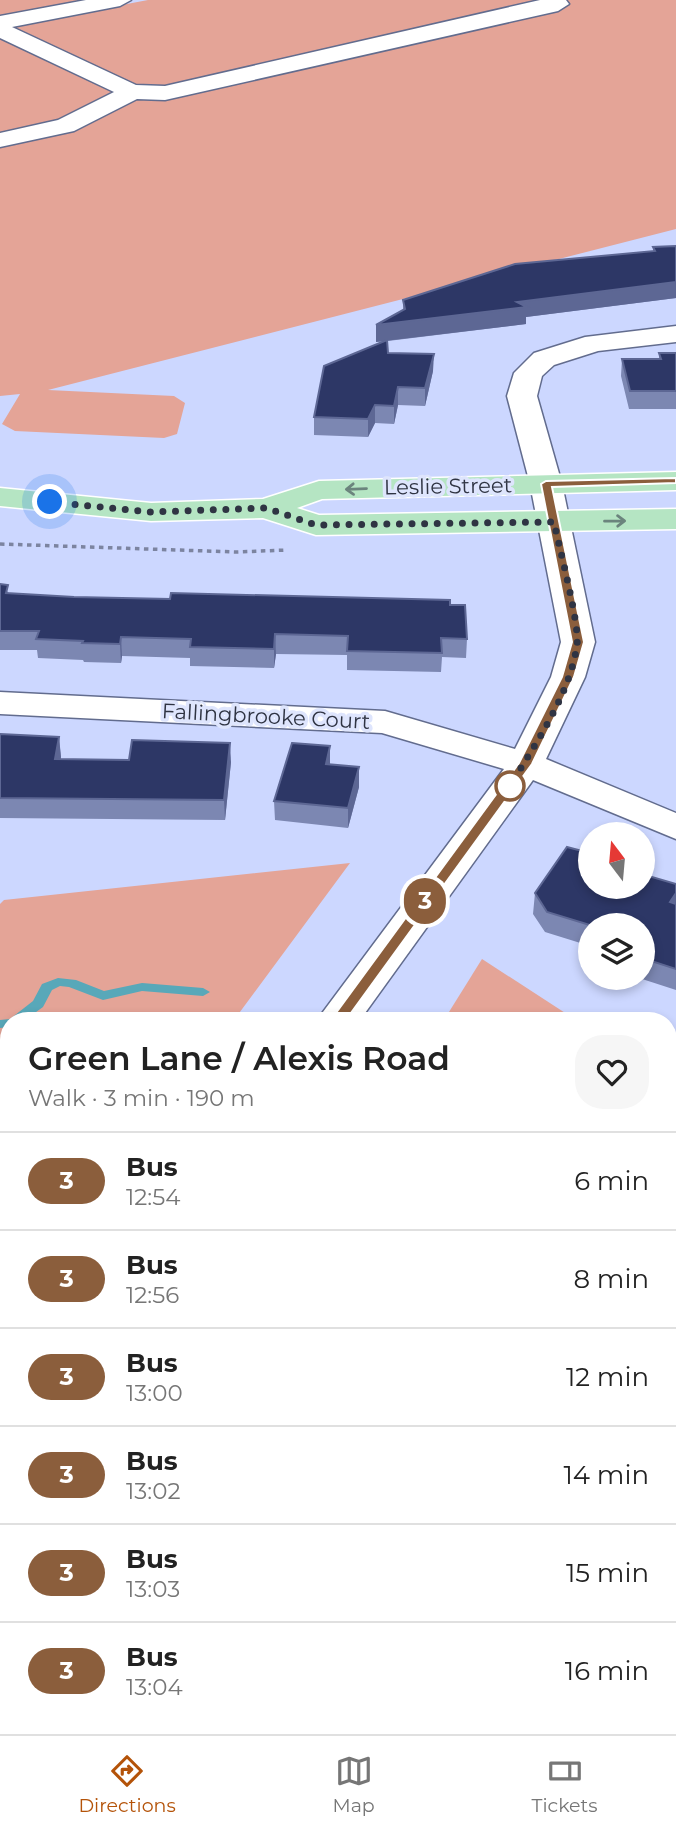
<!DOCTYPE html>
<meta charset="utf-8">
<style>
body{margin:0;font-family:Montserrat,sans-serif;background:#f6f6f6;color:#222;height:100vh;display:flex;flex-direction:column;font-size:26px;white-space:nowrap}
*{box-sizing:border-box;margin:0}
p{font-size:23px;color:#767676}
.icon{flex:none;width:38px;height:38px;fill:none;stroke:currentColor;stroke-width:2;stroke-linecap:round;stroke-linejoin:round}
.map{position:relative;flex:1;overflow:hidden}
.details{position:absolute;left:0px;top:1012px;width:677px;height:723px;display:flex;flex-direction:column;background:#fff;border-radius:28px 28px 0 0;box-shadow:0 4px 10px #0003}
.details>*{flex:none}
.badge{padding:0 14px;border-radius:23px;font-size:24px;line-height:46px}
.needle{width:46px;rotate:344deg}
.tools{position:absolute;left:578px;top:822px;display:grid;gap:14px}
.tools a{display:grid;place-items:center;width:77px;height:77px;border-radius:50%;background:#fff;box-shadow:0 4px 10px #0003;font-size:35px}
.you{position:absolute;width:35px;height:35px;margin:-18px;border:5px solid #fff;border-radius:50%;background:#1a73e8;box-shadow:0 0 0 10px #1a73e833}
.map>.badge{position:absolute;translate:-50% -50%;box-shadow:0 0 0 4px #fff}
.round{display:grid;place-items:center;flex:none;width:74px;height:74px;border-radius:28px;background:#f6f6f6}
.summary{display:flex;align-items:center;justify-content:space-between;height:119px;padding:0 28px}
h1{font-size:33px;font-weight:600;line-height:52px}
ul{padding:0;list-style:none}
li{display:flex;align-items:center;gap:21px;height:98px;padding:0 28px;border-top:2px solid #e0e0e0}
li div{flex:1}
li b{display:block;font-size:26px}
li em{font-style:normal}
li .badge{min-width:77px;font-weight:700;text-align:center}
.menu{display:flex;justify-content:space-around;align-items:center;height:98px;border-top:2px solid #e0e0e0;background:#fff;font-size:19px;color:#767676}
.menu a{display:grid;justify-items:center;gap:4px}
.menu .active{color:#b45309}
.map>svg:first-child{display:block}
</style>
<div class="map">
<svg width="676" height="1734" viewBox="0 0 676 1734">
<rect width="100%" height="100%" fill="#ccd7ff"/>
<g fill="#e4a497">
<polygon points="0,0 89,0 0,18"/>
<polygon points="148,0 676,0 676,229 48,390 174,396 185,403 177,434 164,438 15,431 2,424 20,394 0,396 0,28"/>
<polygon points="350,863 234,1020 9,1020 9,1164 0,1161 0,904 4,900"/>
<polygon points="482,959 576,1020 444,1020"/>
<polygon points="668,1077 676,1079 676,1440 668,1438"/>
</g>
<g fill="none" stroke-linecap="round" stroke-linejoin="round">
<g fill="#58a8b9" fill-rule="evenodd">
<polygon points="58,978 76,980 104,991 142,983 203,988 210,992 203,996 142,991 103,1000 69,987 60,986 52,990 43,1007 25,1020 9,1020 9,1027 0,1028 0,1020 10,1019 33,1001 42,984"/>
<polygon points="668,1160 676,1163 676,1174 668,1171"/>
</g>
<defs>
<g id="minor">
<polygon points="86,0 131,0 120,6 12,27 136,85 165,86 540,0 566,0 569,4 558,11 165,100 137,99 74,131 0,147 0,133 58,120 114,92 0,38 0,16"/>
<polygon points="676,326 676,342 598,351 554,365 542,376 537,396 562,484 595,642 585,677 546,759 676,813 676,839 533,780 360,1020 317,1020 504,769 382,733 0,714 0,692 385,711 515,749 551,677 561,642 530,484 507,396 514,373 534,353 585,337"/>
<polygon points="0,1402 9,1403 9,1441 0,1440"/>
<polygon points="9,1502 9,1567 0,1570 0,1505"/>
</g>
<polygon id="major" points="676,472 676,490 322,499 297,508 319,515 676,509 676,529 316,535 263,518 151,521 0,506 0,488 151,503 263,499 319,481"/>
</defs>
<use href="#minor" stroke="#626c8e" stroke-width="3"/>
<use href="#major" stroke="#fff" stroke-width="3"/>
<polyline stroke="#7c84a0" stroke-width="3.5" stroke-dasharray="4.5 4.5" stroke-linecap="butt" points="0,544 236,552 287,550"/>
<use href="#minor" fill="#fff" fill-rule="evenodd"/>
<use href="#major" fill="#b5e5c3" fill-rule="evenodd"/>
</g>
<g fill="#7c87b2">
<polygon points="676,246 676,298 526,317 526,324 388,341 388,353 433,371 425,406 398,405 394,424 375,423 368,437 314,435 314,417 386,341 376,342 376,325 403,310 403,300 653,251 653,247"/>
<polygon points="659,353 676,353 676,409 629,409 621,376 622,359 659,359"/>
<polygon points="0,584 9,593 74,597 450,605 467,639 466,658 442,657 441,672 347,670 347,655 276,654 274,668 190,666 190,658 122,656 121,663 84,662 83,660 38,658 37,650 0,650"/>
<polygon points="0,734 59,737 61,759 231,762 225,820 0,818"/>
<polygon points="330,746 330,764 359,787 348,828 275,820 274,801"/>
<polygon points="676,884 676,990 639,978 642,978 642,926 590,926 590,946 545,932 533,914 535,893 590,887"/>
<polygon points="668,1486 676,1487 676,1612 668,1611"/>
</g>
<g fill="#5d6794">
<polygon points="676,282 676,298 526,317 526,324 376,342 376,325 517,302"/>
<polygon points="434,354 433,371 425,406 425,388"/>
<polygon points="398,387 398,405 394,424 394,406"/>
<polygon points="375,405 375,423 368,437 368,419"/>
<polygon points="275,634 276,654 274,668 274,649"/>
<polygon points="121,637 122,656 121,663 120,644"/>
<polygon points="59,737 61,757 56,779 55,759"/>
<polygon points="230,743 231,762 225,820 224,800"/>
<polygon points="330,746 330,766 326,764"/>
<polygon points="359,767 359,787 348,828 348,808"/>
<polygon points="676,893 676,910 670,902"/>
<polygon points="5,1143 7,1164 0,1173 0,1149"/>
<polygon points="9,1186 9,1210 0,1221 0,1197"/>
</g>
<g fill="#2d3766" stroke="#5d6794" stroke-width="2">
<polygon points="676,246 676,282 517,302 527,307 376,325 405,309 403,300 515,264 655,251 653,247"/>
<polygon points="387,340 388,353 434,354 425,388 398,387 394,406 375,405 368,419 314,417 324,366"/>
<polygon points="659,353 676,353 676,391 630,391 622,359 661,359"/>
<polygon points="0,584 8,585 6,593 74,597 170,599 171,593 450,600 450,605 465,605 467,639 441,638 442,653 347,651 348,636 275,634 274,649 190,647 191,639 121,637 120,644 82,643 83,641 36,639 39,631 0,631"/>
<polygon points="0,734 59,737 55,759 129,760 132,740 230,743 224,800 0,798"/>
<polygon points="292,743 330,746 326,764 359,767 348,808 274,801"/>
<polygon points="567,847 590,853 590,887 642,887 642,874 676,884 676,893 670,902 676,904 676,969 642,958 642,926 593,926 547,912 535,893"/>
<polygon points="0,1141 5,1143 0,1149"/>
<polygon points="0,1171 9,1174 9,1186 0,1197"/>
<polygon points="668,1486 676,1487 676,1591 668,1589"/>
</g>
<defs><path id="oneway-shaft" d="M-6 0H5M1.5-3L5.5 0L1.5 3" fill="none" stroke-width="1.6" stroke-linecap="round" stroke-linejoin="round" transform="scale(1.75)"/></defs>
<g stroke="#6b847d">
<use href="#oneway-shaft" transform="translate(356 489) rotate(178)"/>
<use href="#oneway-shaft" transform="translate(615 521) rotate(-1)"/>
</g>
<polygon fill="#8b5e3c" stroke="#fff" stroke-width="2" points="676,478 676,483 552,487 584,642 574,677 532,764 343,1024 333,1024 333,1017 519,763 562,677 572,642 541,484 546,481"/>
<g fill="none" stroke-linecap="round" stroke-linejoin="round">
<path stroke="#2f3443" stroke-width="7" stroke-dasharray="0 12.6" d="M50,502l101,10 115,-4 50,17 238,-3c5,25 26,103 23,123 -7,50 -42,99 -67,141"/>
</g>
<circle fill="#fff" stroke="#8b5e3c" stroke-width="3.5" cx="510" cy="786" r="14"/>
<g text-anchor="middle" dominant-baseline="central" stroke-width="7" stroke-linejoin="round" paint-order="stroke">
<g font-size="21" fill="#2f3443" stroke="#dee5fd">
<text transform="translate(448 486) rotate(-1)">Leslie Street</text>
<text transform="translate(266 716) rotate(3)">Fallingbrooke Court</text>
</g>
</g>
</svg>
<div class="tools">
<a><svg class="needle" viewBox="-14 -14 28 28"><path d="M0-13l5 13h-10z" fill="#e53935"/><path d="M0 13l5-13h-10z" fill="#767676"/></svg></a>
<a><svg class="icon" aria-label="layers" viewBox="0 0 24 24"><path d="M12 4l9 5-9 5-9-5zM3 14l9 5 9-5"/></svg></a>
</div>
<div class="you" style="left:50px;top:502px"></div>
<b class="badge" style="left:425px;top:901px;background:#8b5e3c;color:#fff">3</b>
<section class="details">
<div class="summary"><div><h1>Green Lane / Alexis Road</h1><p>Walk · 3 min · 190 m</p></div><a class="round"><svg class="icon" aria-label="heart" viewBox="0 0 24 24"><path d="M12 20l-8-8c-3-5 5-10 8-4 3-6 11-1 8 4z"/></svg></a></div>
<ul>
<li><span class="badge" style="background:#8b5e3c;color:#fff">3</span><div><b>Bus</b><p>12:54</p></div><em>6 min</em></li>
<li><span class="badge" style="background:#8b5e3c;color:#fff">3</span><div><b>Bus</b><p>12:56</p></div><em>8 min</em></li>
<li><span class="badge" style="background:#8b5e3c;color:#fff">3</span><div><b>Bus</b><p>13:00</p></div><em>12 min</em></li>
<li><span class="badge" style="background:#8b5e3c;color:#fff">3</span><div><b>Bus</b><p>13:02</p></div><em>14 min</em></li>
<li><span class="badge" style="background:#8b5e3c;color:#fff">3</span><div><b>Bus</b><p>13:03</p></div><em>15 min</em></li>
<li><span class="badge" style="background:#8b5e3c;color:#fff">3</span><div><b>Bus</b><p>13:04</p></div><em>16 min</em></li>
</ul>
</section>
</div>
<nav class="menu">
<a class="active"><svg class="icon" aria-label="directions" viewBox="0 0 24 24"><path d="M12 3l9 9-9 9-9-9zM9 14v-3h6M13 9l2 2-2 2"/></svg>Directions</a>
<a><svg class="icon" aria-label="map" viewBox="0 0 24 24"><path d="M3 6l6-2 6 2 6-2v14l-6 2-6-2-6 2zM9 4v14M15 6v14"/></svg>Map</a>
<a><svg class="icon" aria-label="tickets" viewBox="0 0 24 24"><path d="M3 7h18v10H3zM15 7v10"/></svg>Tickets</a>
</nav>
